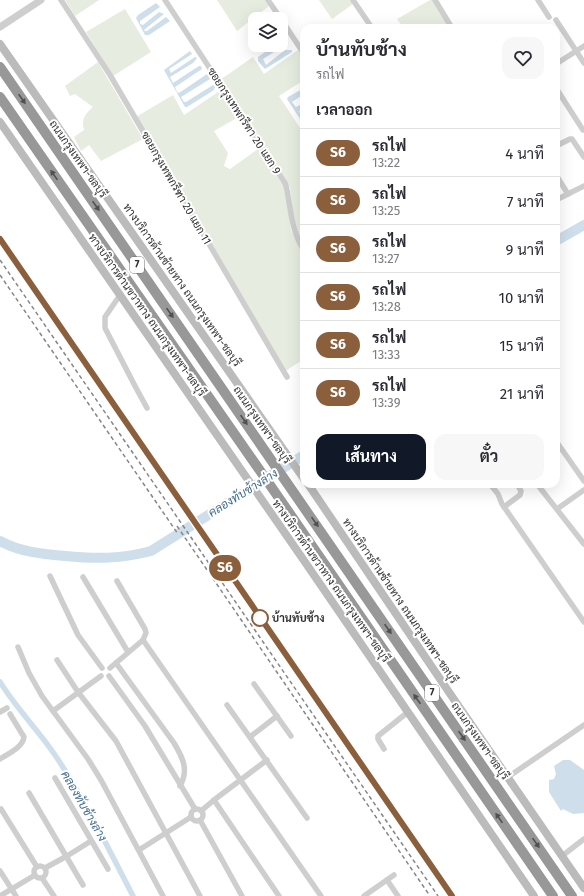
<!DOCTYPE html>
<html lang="th">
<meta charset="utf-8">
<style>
body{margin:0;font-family:"Fira Sans",Sarabun,sans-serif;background:#f7f7f7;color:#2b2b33;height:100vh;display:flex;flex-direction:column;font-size:15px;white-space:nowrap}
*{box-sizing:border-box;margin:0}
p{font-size:13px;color:#7c7c81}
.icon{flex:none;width:22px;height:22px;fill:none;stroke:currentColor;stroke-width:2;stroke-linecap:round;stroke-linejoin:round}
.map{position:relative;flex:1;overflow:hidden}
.drawer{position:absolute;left:300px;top:24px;width:260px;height:464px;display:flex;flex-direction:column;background:#fff;border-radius:12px;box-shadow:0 4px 16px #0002}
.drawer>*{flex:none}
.badge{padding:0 8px;border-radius:13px;font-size:14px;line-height:26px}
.controls{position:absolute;left:248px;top:12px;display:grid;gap:8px}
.controls a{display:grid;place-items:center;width:40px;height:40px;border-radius:8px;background:#fff;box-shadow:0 4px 16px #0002;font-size:20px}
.map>.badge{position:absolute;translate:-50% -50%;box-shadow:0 0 0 2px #fff}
h2{padding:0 16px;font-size:15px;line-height:36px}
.round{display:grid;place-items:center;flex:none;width:42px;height:42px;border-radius:12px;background:#f7f7f7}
.head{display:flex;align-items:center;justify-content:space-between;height:68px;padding:0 16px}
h1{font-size:19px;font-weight:700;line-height:30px}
.cta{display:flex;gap:8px;margin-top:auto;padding:8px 16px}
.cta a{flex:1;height:46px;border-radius:12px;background:#111827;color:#fff;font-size:16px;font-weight:700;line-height:46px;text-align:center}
.cta a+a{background:#f7f7f7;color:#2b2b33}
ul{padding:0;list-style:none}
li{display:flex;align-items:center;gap:12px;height:48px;padding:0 16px;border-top:1px solid #e1e1e2}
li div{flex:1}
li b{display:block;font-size:15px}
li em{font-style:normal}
li .badge{min-width:44px;font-weight:700;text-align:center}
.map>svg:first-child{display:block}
</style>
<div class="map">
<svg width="584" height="896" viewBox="0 0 584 896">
<rect width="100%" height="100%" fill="#fff"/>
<g fill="#e6ede0">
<polygon points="65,0 99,0 75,16"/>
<polygon points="217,0 265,0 269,6 237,31"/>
<polygon points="319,0 350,0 353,4 332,19"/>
<polygon points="430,0 433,0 451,28 403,28 397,19"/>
<polygon points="125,9 151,52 113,76 86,32"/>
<polygon points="298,50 304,60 304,80 279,96 304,134 304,245 298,233 293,214 290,188 276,163 220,80 253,57 264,74"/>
<path d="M98,62l45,77 -42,22 -12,-16 -8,6 -7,-14 10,-7c-3,-11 1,-16 9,-23l-18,-13 -5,2 -5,-10z"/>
<polygon points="221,90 238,116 235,119 214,131 228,153 224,166 230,169 258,149 284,186 291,230 298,245 304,255 304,359 284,372 136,117 173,95 184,115"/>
</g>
<g fill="#cedeeb">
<polygon points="156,3 160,7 140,21 140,24 143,25 159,12 164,14 145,29 144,31 147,31 166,17 170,21 149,35 145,35 136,18 138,15"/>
<polygon points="285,40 286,42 285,45 263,59 266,65 285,50 292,50 292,52 265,69 258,61 258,57 275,45 281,45 281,42"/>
<polygon points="190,51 192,54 169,69 171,73 195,57 197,58 193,63 170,77 173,83 199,66 201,66 202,69 175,87 177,92 179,93 207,74 210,79 181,97 184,102 186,102 213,85 215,87 214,90 187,107 185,107 164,70"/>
<polygon points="304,88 304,94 292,102 296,107 304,103 304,108 299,111 302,117 304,117 304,125 287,99 288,97"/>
<polygon points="563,760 570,760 584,770 584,813 573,814 563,809 561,811 549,792 549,780 554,779 556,774 554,766"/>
</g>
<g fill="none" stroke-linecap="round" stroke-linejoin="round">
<path stroke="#cedeeb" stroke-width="5.5" d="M0,682c16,26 38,48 55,73 29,43 54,95 78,141"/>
<g stroke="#cedeeb" stroke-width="10">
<polyline points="556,241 584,225"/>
<path d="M0,541c20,11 42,13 65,15 31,3 56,3 86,-5l153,-96"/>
</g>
<g stroke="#cecece" stroke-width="5.5">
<polyline points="61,0 110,75 287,377"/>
<path d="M165,0l120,183c3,8 3,16 5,25 2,14 6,31 14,42"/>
<polyline points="268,0 281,19"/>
<polyline points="353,0 372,28"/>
<polyline points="435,0 452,28"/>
<polyline points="538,0 549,17"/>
<polyline points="281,19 304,54"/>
<polyline points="556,20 584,63"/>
<polyline points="556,64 584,46"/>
<polyline points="556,88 583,130"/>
<polyline points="556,146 570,139 572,139 584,157"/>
<polyline points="556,175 568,194 584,186"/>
<polyline points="556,200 568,194"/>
<polyline points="120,295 105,317 105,328 135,386 147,408"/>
<polyline points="556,441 584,481"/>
<polyline points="490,484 498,494 502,504 584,622"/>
<polyline points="537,484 584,544"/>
<polyline points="504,507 520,495 521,491 517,484"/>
<polyline points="557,509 584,490"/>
<polyline points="50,576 78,635 102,668"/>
<polyline points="83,577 128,652"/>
<polyline points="143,640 321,896"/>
<polyline points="18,647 29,673 42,696 88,759 101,780 163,896"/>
<polyline points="57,660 78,692 116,741 200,896"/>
<path d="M116,663l58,80c9,15 15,27 6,43"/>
<polyline points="110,668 143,640 146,633 145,629 117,581"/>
<polyline points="109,676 145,726 195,809"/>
<polyline points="254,684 291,736"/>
<polyline points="227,705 307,818"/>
<polyline points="53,711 101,676"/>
<polyline points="0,712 7,708"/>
<polyline points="250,737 277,716"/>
<polyline points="384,749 378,739 378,736 408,712"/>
<path d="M0,759c8,-5 23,-12 24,-22l-14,-23"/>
<polyline points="508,777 584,725"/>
<polyline points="55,778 108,869"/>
<polyline points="29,793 83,885"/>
<polyline points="214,800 279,896"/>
<circle cx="197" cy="815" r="6"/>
<polyline points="1,809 37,867"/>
<polyline points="201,811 214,800 267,760"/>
<polyline points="200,820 242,896"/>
<polyline points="139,850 191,817"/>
<polyline points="562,856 584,839"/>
<circle cx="40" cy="872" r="6"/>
<polyline points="45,868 67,856 91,841"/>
<polyline points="0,871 16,896"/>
<polyline points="42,878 54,896"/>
<polyline points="387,880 398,896"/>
<polyline points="0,896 35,875"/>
<polyline points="364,896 394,875"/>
</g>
<polyline stroke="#cecece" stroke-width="7" points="0,27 41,0"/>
<g stroke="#bbb" stroke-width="8">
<polyline points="0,44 304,479"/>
<polyline points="0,122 305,562 534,896"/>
<polyline points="308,484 455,701 584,888"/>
</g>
<g stroke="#989898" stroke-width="10">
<polyline points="0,67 572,896"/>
<polyline points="0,97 279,498 553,896"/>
</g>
<g stroke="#868686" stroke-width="1.5" stroke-dasharray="4 3" stroke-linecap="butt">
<polyline points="0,239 452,896"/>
<polyline points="0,260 438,896"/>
<polyline points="0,275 178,534"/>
<polyline points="177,526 430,896"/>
</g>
</g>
<defs><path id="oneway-solid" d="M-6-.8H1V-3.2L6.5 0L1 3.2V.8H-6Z"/></defs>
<g fill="#505050">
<use href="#oneway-solid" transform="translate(22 99) rotate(55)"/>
<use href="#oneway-solid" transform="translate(54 175) rotate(-125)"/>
<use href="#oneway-solid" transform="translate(96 206) rotate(55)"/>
<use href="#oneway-solid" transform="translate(170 313) rotate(55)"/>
<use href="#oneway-solid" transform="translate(244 420) rotate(55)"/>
<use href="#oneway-solid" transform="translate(315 522) rotate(55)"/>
<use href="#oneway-solid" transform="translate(388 629) rotate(55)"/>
<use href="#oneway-solid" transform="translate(417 699) rotate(-125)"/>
<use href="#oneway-solid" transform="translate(462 736) rotate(55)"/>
<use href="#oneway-solid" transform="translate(499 818) rotate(-125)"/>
<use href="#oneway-solid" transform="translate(536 843) rotate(55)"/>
</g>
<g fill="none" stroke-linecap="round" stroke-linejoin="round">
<defs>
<polyline id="line" points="0,239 452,896"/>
</defs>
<use href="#line" stroke="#fff" stroke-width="9"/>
<use href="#line" stroke="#8b5e3c" stroke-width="6"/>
</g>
<circle fill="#fff" stroke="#8b5e3c" stroke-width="2" cx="260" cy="618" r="8"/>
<g text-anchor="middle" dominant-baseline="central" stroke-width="4" stroke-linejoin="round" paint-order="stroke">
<g fill="#fff" stroke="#6f6f6f" stroke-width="1">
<rect x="130" y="257" width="14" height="16" rx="3"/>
<rect x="425" y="685" width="14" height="16" rx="3"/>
</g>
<g font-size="10" font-weight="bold" fill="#313131">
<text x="137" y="265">7</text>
<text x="432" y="693">7</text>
</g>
<g font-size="11" fill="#313131" stroke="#fff">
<text transform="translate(244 121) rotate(57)">ซอยกรุงเทพกรีฑา 20 แยก 9</text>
<text transform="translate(78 159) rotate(55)">ถนนกรุงเทพฯ-ชลบุรี</text>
<text transform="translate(176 188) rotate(60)">ซอยกรุงเทพกรีฑา 20 แยก 11</text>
<text transform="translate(182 285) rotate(55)">ทางบริการด้านซ้ายทาง ถนนกรุงเทพฯ-ชลบุรี</text>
<text transform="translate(147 315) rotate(55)">ทางบริการด้านขวาทาง ถนนกรุงเทพฯ-ชลบุรี</text>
<text transform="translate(262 425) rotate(55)">ถนนกรุงเทพฯ-ชลบุรี</text>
<text transform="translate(331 581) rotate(55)">ทางบริการด้านขวาทาง ถนนกรุงเทพฯ-ชลบุรี</text>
<text transform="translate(400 601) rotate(56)">ทางบริการด้านซ้ายทาง ถนนกรุงเทพฯ-ชลบุรี</text>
<text transform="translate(480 741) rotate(55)">ถนนกรุงเทพฯ-ชลบุรี</text>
</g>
<g font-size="11" font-weight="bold" fill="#313131" stroke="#fff" text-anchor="start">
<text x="272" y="618">บ้านทับช้าง</text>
</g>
<g font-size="12" font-style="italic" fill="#426c90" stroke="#fff">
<text transform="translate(243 493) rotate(-32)">คลองทับช้างล่าง</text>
<text transform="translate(84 806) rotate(60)">คลองทับช้างล่าง</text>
</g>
</g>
</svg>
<div class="controls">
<a><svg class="icon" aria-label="layers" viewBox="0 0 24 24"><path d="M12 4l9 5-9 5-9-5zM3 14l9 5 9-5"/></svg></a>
</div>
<b class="badge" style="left:225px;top:568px;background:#8b5e3c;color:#fff">S6</b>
<section class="drawer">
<div class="head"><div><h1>บ้านทับช้าง</h1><p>รถไฟ</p></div><a class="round"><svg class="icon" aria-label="heart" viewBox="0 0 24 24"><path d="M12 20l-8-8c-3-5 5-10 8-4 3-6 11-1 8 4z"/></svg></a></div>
<h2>เวลาออก</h2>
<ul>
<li><span class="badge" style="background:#8b5e3c;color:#fff">S6</span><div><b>รถไฟ</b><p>13:22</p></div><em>4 นาที</em></li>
<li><span class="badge" style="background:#8b5e3c;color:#fff">S6</span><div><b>รถไฟ</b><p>13:25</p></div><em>7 นาที</em></li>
<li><span class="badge" style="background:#8b5e3c;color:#fff">S6</span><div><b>รถไฟ</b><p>13:27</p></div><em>9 นาที</em></li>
<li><span class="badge" style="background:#8b5e3c;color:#fff">S6</span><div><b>รถไฟ</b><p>13:28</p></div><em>10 นาที</em></li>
<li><span class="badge" style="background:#8b5e3c;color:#fff">S6</span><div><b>รถไฟ</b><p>13:33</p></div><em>15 นาที</em></li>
<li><span class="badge" style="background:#8b5e3c;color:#fff">S6</span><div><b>รถไฟ</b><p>13:39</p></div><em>21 นาที</em></li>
</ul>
<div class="cta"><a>เส้นทาง</a><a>ตั๋ว</a></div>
</section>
</div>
